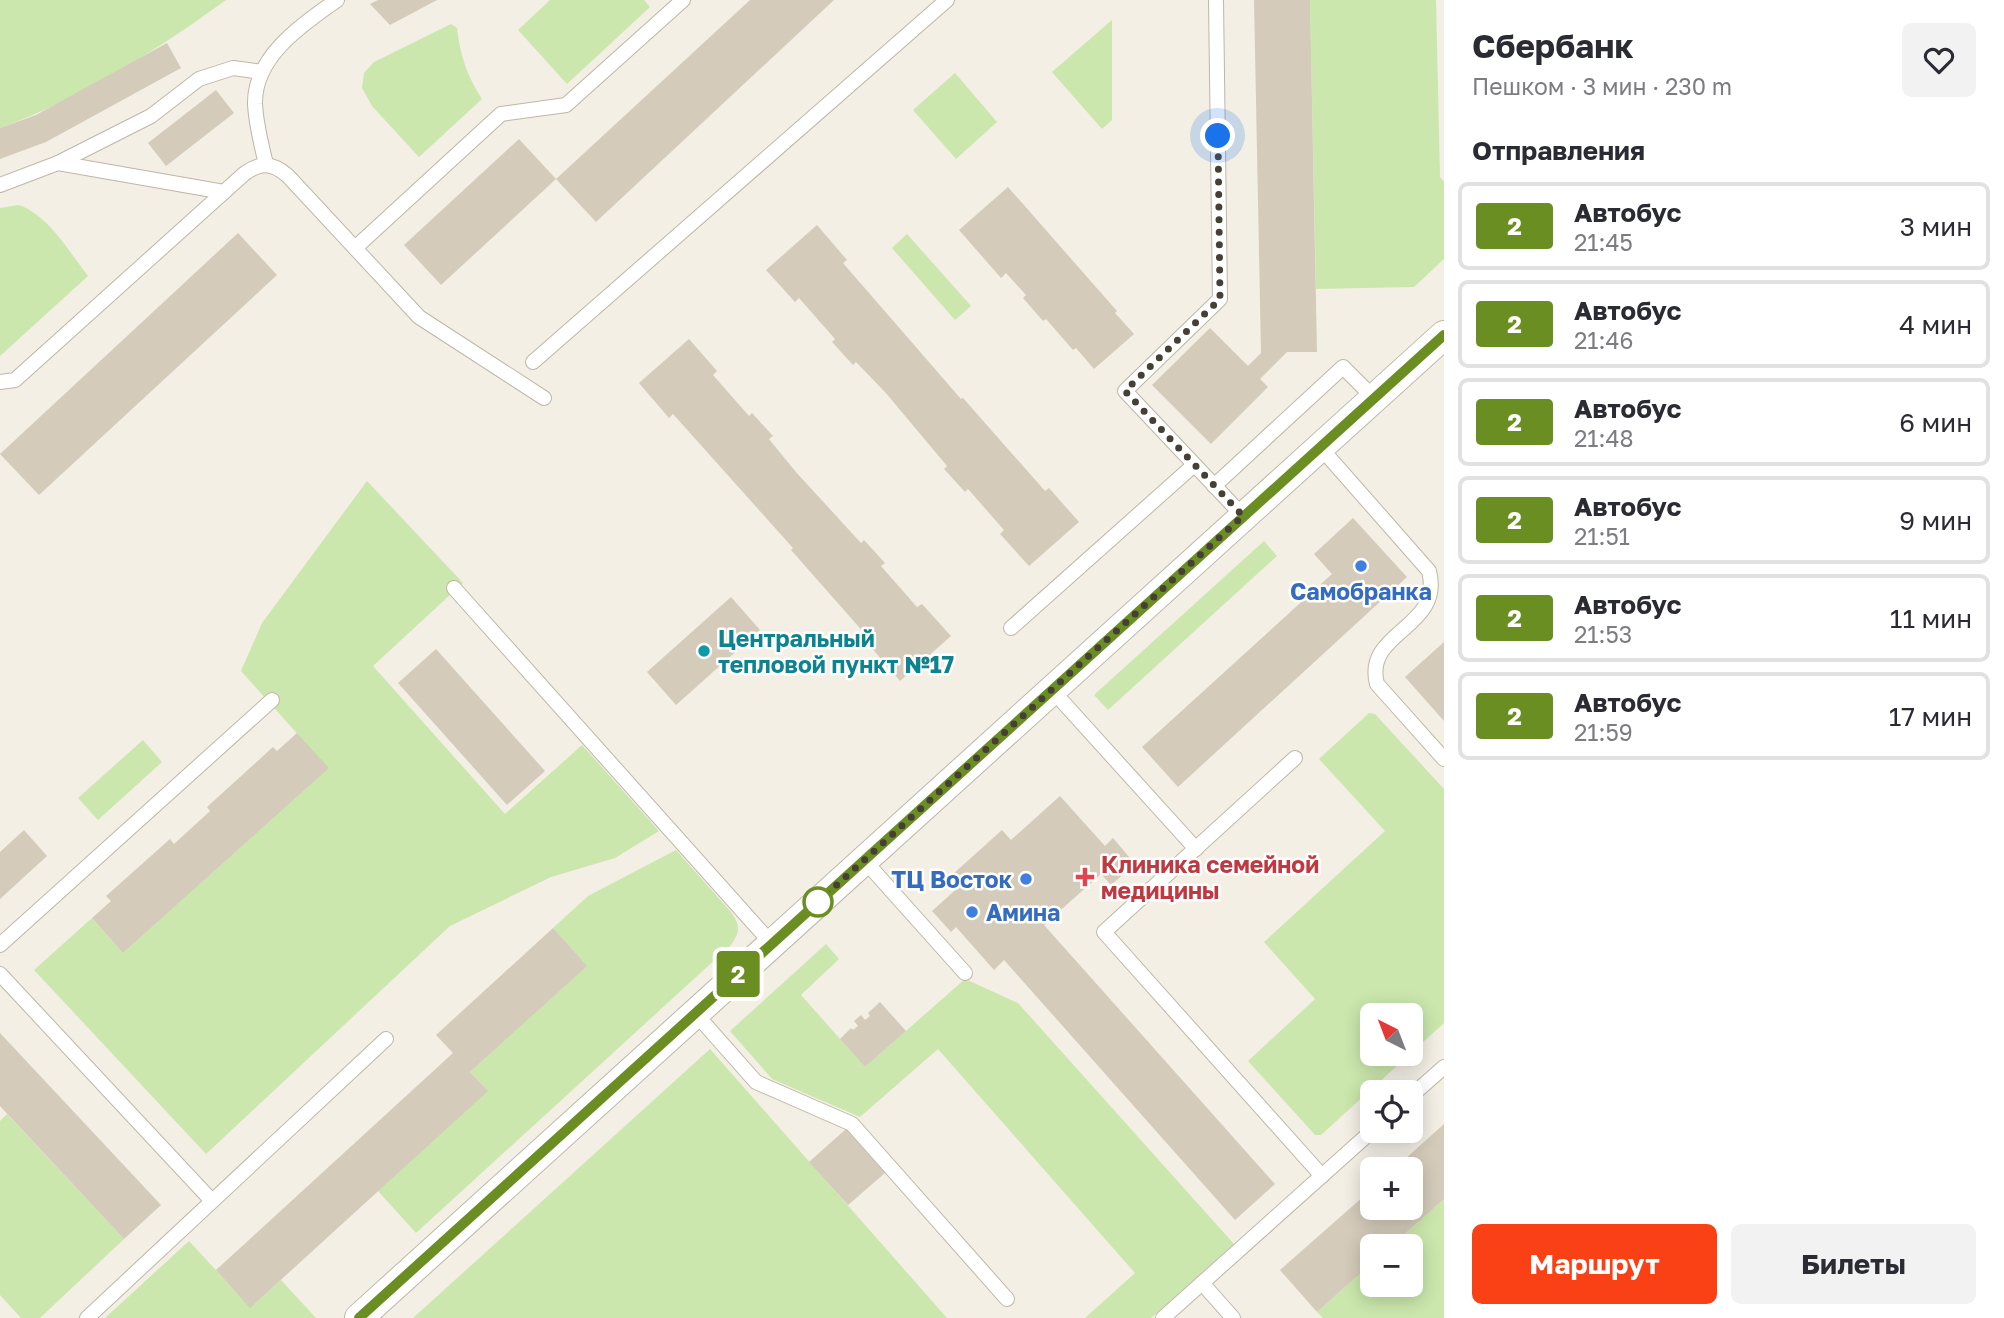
<!DOCTYPE html>
<html lang="ru">
<meta charset="utf-8">
<style>
body{margin:0;font-family:"Golos Text",sans-serif;background:#f2f2f3;color:#2b2b33;height:100vh;display:flex;flex-direction:column;font-size:26px;white-space:nowrap}
*{box-sizing:border-box;margin:0}
p{font-size:23px;color:#7c7c81}
.icon{flex:none;width:38px;height:38px;fill:none;stroke:currentColor;stroke-width:2;stroke-linecap:round;stroke-linejoin:round}
.map{position:relative;flex:1;overflow:hidden}
.side{display:flex;flex-direction:column;background:#fff;width:560px}
.side>*{flex:none}
.badge{padding:0 14px;border-radius:5px;font-size:24px;line-height:46px}
.needle{width:46px;rotate:318deg}
.tools{position:absolute;left:1360px;top:1003px;display:grid;gap:14px}
.tools a{display:grid;place-items:center;width:63px;height:63px;border-radius:10px;background:#fff;box-shadow:0 4px 18px #0003;font-size:35px}
.you{position:absolute;width:35px;height:35px;margin:-18px;border:5px solid #fff;border-radius:50%;background:#1a73e8;box-shadow:0 0 0 10px #1a73e833}
.map>.badge{position:absolute;translate:-50% -50%;box-shadow:0 0 0 4px #fff}
h2{padding:0 28px;font-size:26px;line-height:63px}
.round{display:grid;place-items:center;flex:none;width:74px;height:74px;border-radius:10px;background:#f2f2f3}
.overview{display:flex;align-items:center;justify-content:space-between;height:119px;padding:0 28px}
h1{font-size:33px;font-weight:700;line-height:52px}
.cta{display:flex;gap:14px;margin-top:auto;padding:14px 28px}
.cta a{flex:1;height:80px;border-radius:10px;background:#fa4015;color:#fff;font-size:28px;font-weight:700;line-height:80px;text-align:center}
.cta a+a{background:#f2f2f3;color:#2b2b33}
ul{padding:0;list-style:none}
li{display:flex;align-items:center;gap:21px;height:88px;margin:0 14px 10px;padding:0 14px;border:4px solid #e1e1e2;border-radius:10px}
li div{flex:1}
li b{display:block;font-size:26px}
li em{font-style:normal}
li .badge{min-width:77px;font-weight:700;text-align:center}
main{display:flex;flex:1;min-height:0}
.map>svg:first-child{display:block}
</style>
<main>
<div class="map">
<svg width="1444" height="1318" viewBox="0 0 1444 1318">
<rect width="100%" height="100%" fill="#f3efe5"/>
<g fill="#cbe7ad" fill-rule="evenodd">
<path d="M0,0h226c-69,50 -146,99 -226,128z"/>
<polygon points="550,0 644,0 650,7 567,84 518,30"/>
<polygon points="1310,0 1436,0 1440,177 1444,182 1444,259 1414,287 1316,289"/>
<polygon points="1112,20 1112,120 1102,129 1052,72"/>
<path d="M451,24l6,4c3,27 10,48 25,71l-63,58 -47,-51 -10,-18 2,-15 10,-11z"/>
<polygon points="955,73 997,122 956,159 913,110"/>
<path d="M18,205c29,8 52,48 70,71l-88,80v-148z"/>
<polygon points="907,234 971,306 955,320 892,248"/>
<polygon points="367,481 463,583 373,666 505,814 582,745 659,831 615,858 551,877 450,926 206,1154 34,970 92,918 123,953 328,768 241,671 262,623"/>
<polygon points="1264,541 1277,556 1108,710 1094,695"/>
<path d="M1369,713l6,1 69,75v234l-123,112h-6l-67,-74 67,-62 -51,-57 121,-111 -66,-72zM1372,1015h38v39h-38z"/>
<polygon points="143,740 162,762 98,820 78,798"/>
<path d="M676,850l55,62c10,14 9,21 -1,34l-314,287 -38,-42 109,-101 -17,-18 116,-106 -33,-38 35,-32z"/>
<polygon points="826,944 839,959 801,995 865,1067 965,979 1018,1003 1234,1244 1151,1318 1085,1318 1135,1273 938,1049 860,1117 772,1079 730,1031"/>
<polygon points="710,1049 947,1318 413,1318"/>
<polygon points="7,1114 124,1239 40,1318 21,1318 0,1295 0,1121"/>
<polygon points="1444,1199 1444,1318 1323,1318 1317,1312 1372,1263 1372,1284 1410,1284 1410,1246 1391,1246"/>
<polygon points="189,1241 250,1307 281,1280 316,1318 105,1318"/>
</g>
<g fill="#d4cbba">
<polygon points="378,0 437,0 390,25 370,4"/>
<polygon points="750,0 834,0 596,222 556,179"/>
<polygon points="1254,0 1310,0 1317,352 1287,352 1260,379 1268,387 1211,444 1152,385 1210,328 1248,366 1261,353"/>
<polygon points="167,43 181,68 46,142 0,159 0,128 36,115"/>
<polygon points="216,90 234,113 166,166 148,143"/>
<polygon points="519,139 556,179 441,285 404,245"/>
<polygon points="1008,187 1117,311 1115,313 1134,334 1094,369 1076,348 1073,350 1046,319 1043,321 1023,298 1026,295 1006,273 1001,278 959,230"/>
<polygon points="817,225 847,260 843,263 961,399 963,398 1045,491 1049,488 1079,522 1029,566 1000,534 1004,530 968,489 965,492 944,469 947,466 885,392 856,362 853,365 832,342 835,339 799,298 795,302 766,270"/>
<polygon points="238,233 277,275 39,495 0,454"/>
<polygon points="689,339 717,371 713,375 749,416 752,413 773,436 769,439 795,471 861,543 864,540 885,563 881,566 917,607 922,604 951,636 900,681 870,646 873,643 791,550 793,548 673,414 669,418 639,383"/>
<polygon points="1353,518 1407,577 1178,787 1142,747 1332,574 1314,554"/>
<polygon points="731,597 760,630 676,705 647,672"/>
<polygon points="1444,642 1444,721 1405,677"/>
<polygon points="436,649 545,771 507,805 398,683"/>
<polygon points="297,733 329,768 123,953 92,918 111,901 106,896 170,839 174,844 210,811 207,807 273,747 277,751"/>
<polygon points="1060,796 1105,846 1113,838 1135,864 1111,885 1101,874 1044,925 1275,1184 1235,1220 1004,960 994,970 956,927 951,932 932,911 962,884 953,874 1002,830 1011,840"/>
<polygon points="24,830 47,856 0,899 0,852"/>
<polygon points="553,928 587,966 470,1072 488,1091 250,1308 216,1270 453,1053 436,1035"/>
<polygon points="880,1002 906,1031 865,1067 840,1039 851,1028 853,1030 858,1026 854,1021 861,1015 865,1020 870,1016 868,1013"/>
<polygon points="0,1033 161,1205 124,1239 0,1106"/>
<polygon points="1444,1124 1444,1199 1391,1246 1372,1246 1372,1263 1317,1312 1280,1270 1372,1189 1372,1208 1410,1208 1410,1169 1394,1169"/>
<polygon points="846,1129 885,1173 848,1205 809,1162"/>
</g>
<g fill="none" stroke-linecap="round" stroke-linejoin="round">
<defs>
<g id="service">
<polyline points="1216,0 1220,299 1125,391 1243,516"/>
<polyline points="58,163 151,116 199,79 233,68 262,72"/>
<path d="M266,164c-5,-20 -10,-40 -11,-60 -1,-48 48,-80 82,-104"/>
<polyline points="0,185 58,163 224,192"/>
<polyline points="355,248 501,114 566,105 683,0"/>
<polyline points="533,362 947,0"/>
<path d="M0,382l15,-2 229,-206c16,-12 28,-12 44,2l131,141 125,81"/>
<path d="M1320,447l109,124c15,58 -66,60 -52,113l67,75"/>
<polyline points="1214,486 1343,367 1374,398"/>
<polyline points="454,588 772,944"/>
<polyline points="1011,628 1194,465"/>
<polyline points="1052,690 1196,849"/>
<polyline points="1295,758 1104,932 1322,1176"/>
<polyline points="864,860 965,973"/>
<polyline points="0,945 272,700"/>
<polyline points="0,974 212,1201"/>
<polyline points="695,1013 756,1082 852,1124 1007,1299"/>
<polyline points="1410,1097 1444,1067"/>
<polyline points="1202,1283 1233,1318"/>
<polyline points="87,1318 386,1039"/>
<polyline points="1163,1318 1373,1130"/>
</g>
<polyline id="minor" points="359,1318 1444,335"/>
</defs>
<use href="#service" stroke="#beb7a8" stroke-width="16"/>
<use href="#minor" stroke="#beb7a8" stroke-width="30"/>
<use href="#service" stroke="#fff" stroke-width="14"/>
<use href="#minor" stroke="#fff" stroke-width="28"/>
</g>
<g fill="none" stroke-linecap="round" stroke-linejoin="round">
<defs>
<polyline id="line" points="359,1318 1444,335"/>
</defs>
<use href="#line" stroke="#fff" stroke-width="16"/>
<use href="#line" stroke="#6b8e23" stroke-width="10"/>
<polyline stroke="#453f35" stroke-width="7" stroke-dasharray="0 12.6" points="818,902 1243,516 1125,391 1220,299 1218,136"/>
</g>
<g fill="#3f7fe0" stroke="#fff" stroke-width="2.5">
<circle cx="1361" cy="566" r="7"/>
<circle cx="1026" cy="879" r="7"/>
<circle cx="972" cy="912" r="7"/>
</g>
<circle fill="#0f9aa8" stroke="#fff" stroke-width="2.5" cx="704" cy="651" r="7"/>
<path fill="#e0444e" stroke="#fff" stroke-width="2.5" d="M1081.5 866.5h7v7h7v7h-7v7h-7v-7h-7v-7h7z"/>
<circle fill="#fff" stroke="#6b8e23" stroke-width="3.5" cx="818" cy="902" r="14"/>
<g text-anchor="middle" dominant-baseline="central" stroke-width="5" stroke-linejoin="round" paint-order="stroke">
<g font-size="23" font-weight="bold" fill="#366cbe" stroke="#fff">
<text x="1361" y="591">Самобранка</text>
<text x="1012" y="879" text-anchor="end">ТЦ Восток</text>
<text x="986" y="912" text-anchor="start">Амина</text>
</g>
<g font-size="23" font-weight="bold" fill="#0d838f" stroke="#fff" text-anchor="start">
<text x="718" y="638">Центральный<tspan x="718" dy="26">тепловой пункт №17</tspan></text>
</g>
<g font-size="23" font-weight="bold" fill="#be3a42" stroke="#fff" text-anchor="start">
<text x="1101" y="864">Клиника семейной<tspan x="1101" dy="26">медицины</tspan></text>
</g>
</g>
</svg>
<div class="tools">
<a><svg class="needle" viewBox="-14 -14 28 28"><path d="M0-13l5 13h-10z" fill="#e53935"/><path d="M0 13l5-13h-10z" fill="#7c7c81"/></svg></a>
<a><svg class="icon" aria-label="locate" viewBox="0 0 24 24"><circle cx="12" cy="12" r="6"/><path d="M12 2v4M12 18v4M2 12h4M18 12h4"/></svg></a>
<a>+</a>
<a>−</a>
</div>
<div class="you" style="left:1218px;top:136px"></div>
<b class="badge" style="left:738px;top:974px;background:#6b8e23;color:#fff">2</b>
</div>
<section class="side">
<div class="overview"><div><h1>Сбербанк</h1><p>Пешком · 3 мин · 230 m</p></div><a class="round"><svg class="icon" aria-label="heart" viewBox="0 0 24 24"><path d="M12 20l-8-8c-3-5 5-10 8-4 3-6 11-1 8 4z"/></svg></a></div>
<h2>Отправления</h2>
<ul>
<li><span class="badge" style="background:#6b8e23;color:#fff">2</span><div><b>Автобус</b><p>21:45</p></div><em>3 мин</em></li>
<li><span class="badge" style="background:#6b8e23;color:#fff">2</span><div><b>Автобус</b><p>21:46</p></div><em>4 мин</em></li>
<li><span class="badge" style="background:#6b8e23;color:#fff">2</span><div><b>Автобус</b><p>21:48</p></div><em>6 мин</em></li>
<li><span class="badge" style="background:#6b8e23;color:#fff">2</span><div><b>Автобус</b><p>21:51</p></div><em>9 мин</em></li>
<li><span class="badge" style="background:#6b8e23;color:#fff">2</span><div><b>Автобус</b><p>21:53</p></div><em>11 мин</em></li>
<li><span class="badge" style="background:#6b8e23;color:#fff">2</span><div><b>Автобус</b><p>21:59</p></div><em>17 мин</em></li>
</ul>
<div class="cta"><a>Маршрут</a><a>Билеты</a></div>
</section>
</main>
